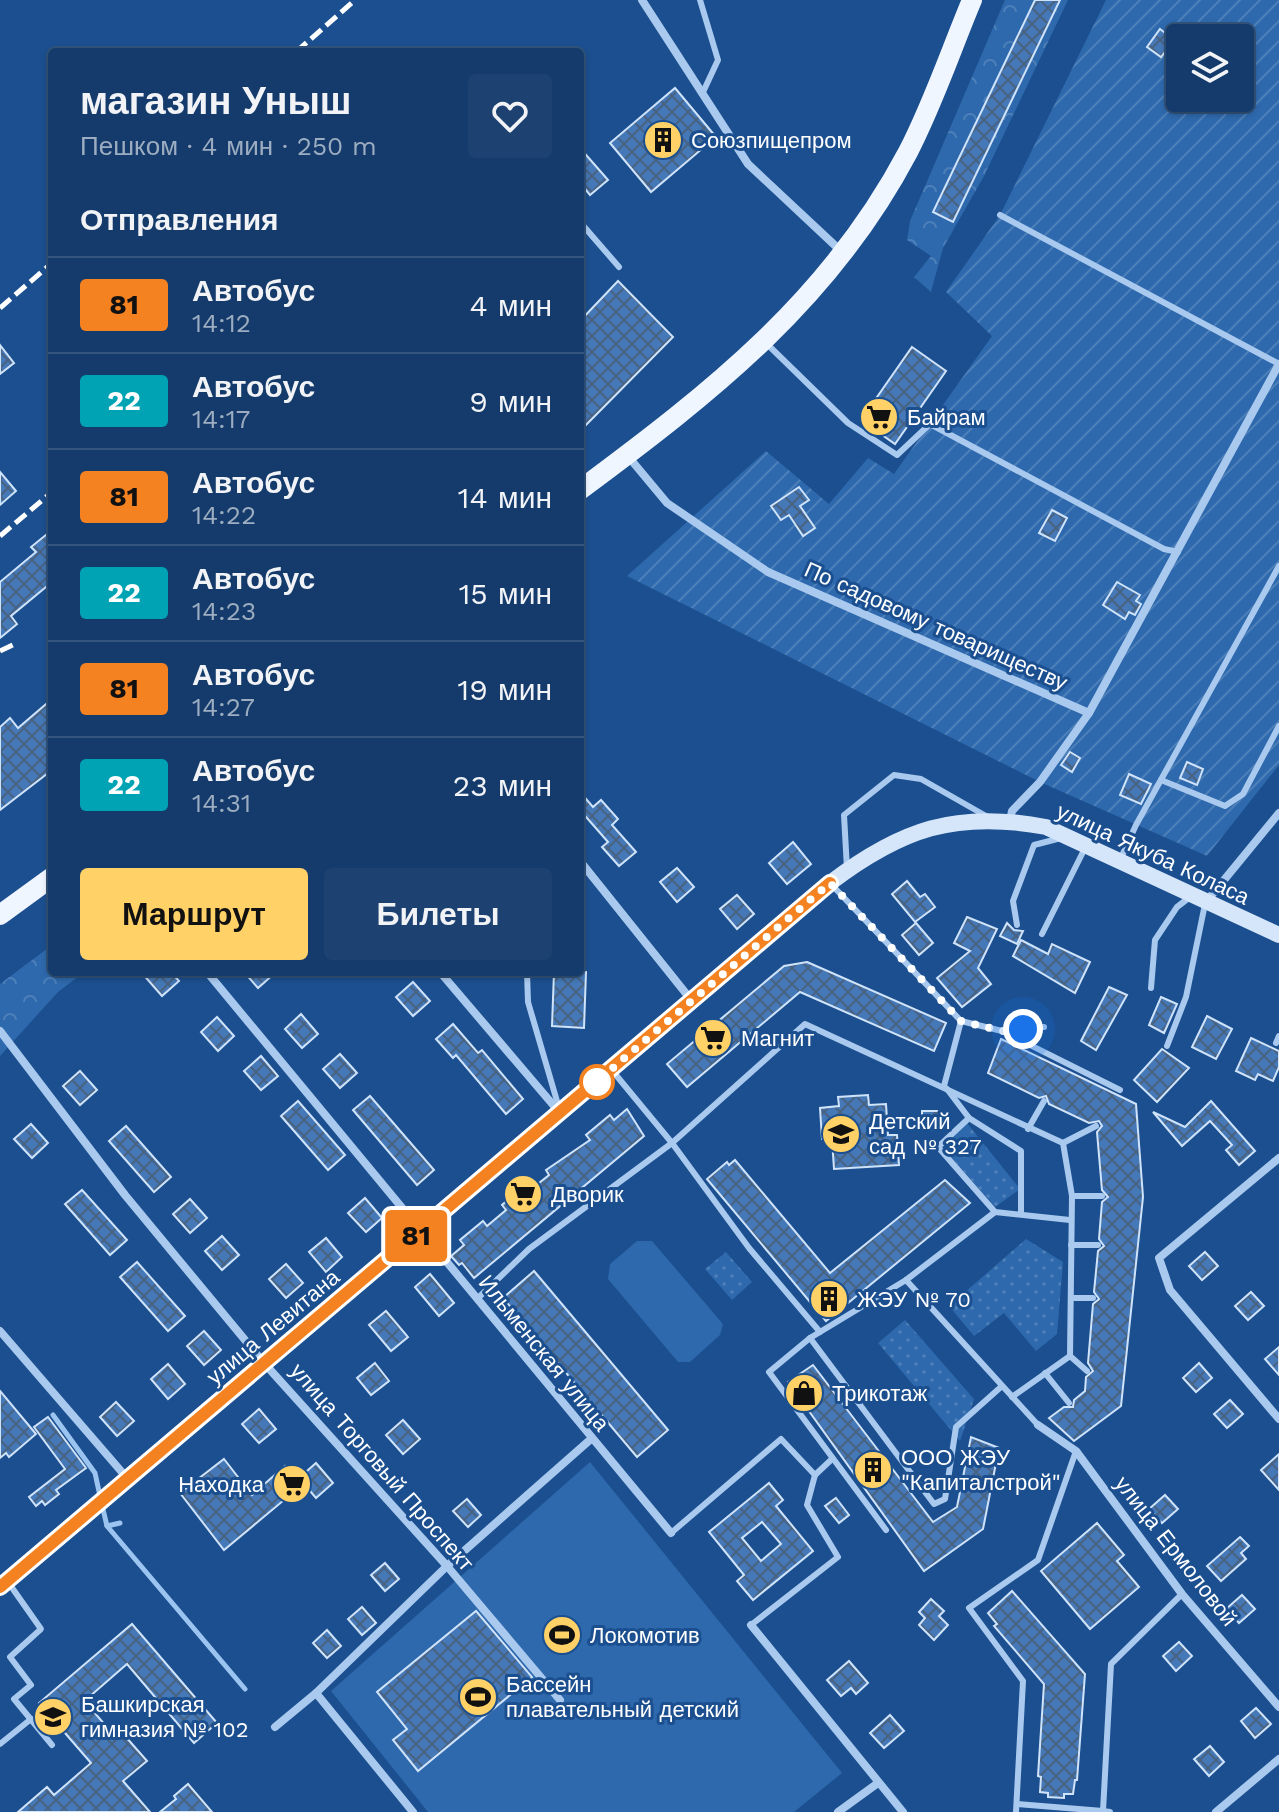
<!DOCTYPE html>
<html lang="ru">
<meta charset="utf-8">
<style>
body{margin:0;font-family:"Work Sans",sans-serif;background:#1d4271;color:#f1f3f6;height:100vh;display:flex;flex-direction:column;font-size:30px;white-space:nowrap}
*{box-sizing:border-box;margin:0}
p{font-size:26px;color:#9dadc1}
.icon{flex:none;width:44px;height:44px;fill:none;stroke:currentColor;stroke-width:2;stroke-linecap:round;stroke-linejoin:round}
.map{position:relative;flex:1;overflow:hidden}
.sheet{position:absolute;left:48px;top:48px;width:536px;height:928px;display:flex;flex-direction:column;background:#143b6b;border-radius:8px;box-shadow:0 2px 6px #0004,0 0 0 2px #33557e}
.sheet>*{flex:none}
.badge{padding:0 16px;border-radius:6px;font-size:28px;line-height:52px}
.tools{position:absolute;left:1166px;top:24px;display:grid;gap:16px}
.tools a{display:grid;place-items:center;width:88px;height:88px;border-radius:8px;background:#143b6b;box-shadow:0 2px 6px #0004,0 0 0 2px #33557e;font-size:40px}
.you{position:absolute;width:40px;height:40px;margin:-20px;border:6px solid #fff;border-radius:50%;background:#1a73e8;box-shadow:0 0 0 12px #1a73e833}
.map>.badge{position:absolute;translate:-50% -50%;box-shadow:0 0 0 4px #fff}
h2{padding:0 32px;font-size:30px;line-height:72px}
.round{display:grid;place-items:center;flex:none;width:84px;height:84px;border-radius:8px;background:#1d4271}
.headline{display:flex;align-items:center;justify-content:space-between;height:136px;padding:0 32px}
h1{font-size:38px;font-weight:700;line-height:60px}
.primary-button{display:flex;gap:16px;margin-top:auto;padding:16px 32px}
.primary-button a{flex:1;height:92px;border-radius:8px;background:#ffd166;color:#111;font-size:32px;font-weight:700;line-height:92px;text-align:center}
.primary-button a+a{background:#1d4271;color:#f1f3f6}
ul{padding:0;list-style:none}
li{display:flex;align-items:center;gap:24px;height:96px;padding:0 32px;border-top:2px solid #33557e}
li div{flex:1}
li b{display:block;font-size:30px}
li em{font-style:normal}
li .badge{min-width:88px;font-weight:700;text-align:center}
.map>svg:first-child{display:block}
</style>
<div class="map">
<svg width="1279" height="1812" viewBox="0 0 1279 1812">
<defs>
<pattern id="grass-dots" width="8" height="8" patternUnits="userSpaceOnUse" patternTransform="scale(2)"><rect width="8" height="8" fill="#2e69ad"/><path d="M2 2h.1M6 6h.1" fill="none" stroke="#4d80b9" stroke-width="1.8" stroke-linecap="round"/></pattern>
<pattern id="forest-crowns" width="20" height="18" patternUnits="userSpaceOnUse" patternTransform="scale(2)"><rect width="20" height="18" fill="#2e69ad"/><path d="M2 6a3 3 0 1 1 6 0M12 15a3 3 0 1 1 6 0" fill="none" stroke="#4d80b9"/></pattern>
<pattern id="garden-furrows" width="10" height="10" patternUnits="userSpaceOnUse" patternTransform="scale(2)"><rect width="10" height="10" fill="#2e69ad"/><path d="M-1 1l2-2M0 10L10 0M9 11l2-2" fill="none" stroke="#4d80b9"/></pattern>
<pattern id="building-cross-hatch" width="8" height="8" patternUnits="userSpaceOnUse" patternTransform="scale(2)"><rect width="8" height="8" fill="#4478b7"/><path d="M0 0l8 8M0 8l8-8" fill="none" stroke="#486282"/></pattern>
</defs>
<rect width="100%" height="100%" fill="#1b4f8f"/>
<g fill="url(#grass-dots)">
<polygon points="967,1123 1020,1189 995,1207 949,1155 956,1149 949,1141"/>
<polygon points="1026,1239 1063,1262 1057,1334 1036,1351 1004,1313 974,1336 949,1306"/>
<polygon points="726,1252 752,1282 732,1300 705,1269"/>
<polygon points="905,1320 974,1399 960,1441 878,1343"/>
</g>
<g fill="url(#forest-crowns)">
<polygon points="1005,0 1068,0 984,176 943,248 931,292 914,277 931,256 907,240 910,221"/>
<polygon points="52,945 52,972 84,972 58,992 0,1056 0,984"/>
</g>
<path fill="url(#garden-furrows)" fill-rule="evenodd" d="M1106,0h173v765l-72,91 -167,-74 -413,-206 139,-125 63,53 39,-46 26,16 98,-138 -46,-44 54,-77zM1180,38h60v60h-60z"/>
<g fill="#2e69ad">
<polygon points="637,1241 652,1241 723,1324 720,1335 690,1362 678,1362 608,1279 610,1264"/>
<polygon points="590,1462 842,1773 794,1812 428,1812 331,1691"/>
</g>
<g fill="none" stroke-linecap="round" stroke-linejoin="round">
<g stroke="#9cc4f0" stroke-width="5">
<polyline points="53,1415 95,1473 100,1496"/>
<polyline points="102,1505 107,1526 245,1689"/>
<polyline points="107,1526 120,1523"/>
</g>
</g>
<g fill="url(#building-cross-hatch)" stroke="#cfe3fa" stroke-width="2" fill-rule="evenodd">
<polygon points="1035,0 1060,0 953,222 933,212"/>
<polygon points="1160,29 1174,40 1161,57 1147,47"/>
<polygon points="675,88 716,137 651,192 610,143"/>
<polygon points="580,148 608,180 590,195 580,183"/>
<polygon points="618,281 673,337 580,431 580,321"/>
<polygon points="0,345 14,363 0,374"/>
<polygon points="912,347 946,371 895,444 861,420"/>
<polygon points="0,472 16,491 0,505"/>
<polygon points="799,487 809,500 800,506 815,528 803,536 789,515 781,520 771,506"/>
<polygon points="1052,510 1067,518 1055,541 1039,533"/>
<polygon points="52,530 52,582 11,616 17,624 0,638 0,582 36,552 31,547"/>
<polygon points="1117,582 1140,595 1136,601 1141,604 1135,615 1129,612 1125,619 1103,605"/>
<polygon points="52,699 52,770 0,810 0,727 10,718 18,728"/>
<polygon points="1070,752 1080,758 1072,772 1061,765"/>
<polygon points="1187,762 1203,769 1197,785 1180,778"/>
<polygon points="1129,774 1151,784 1141,804 1120,795"/>
<polygon points="580,792 593,807 601,800 618,819 612,825 636,852 619,866 602,847 608,842 580,810"/>
<polygon points="793,842 811,864 787,884 769,863"/>
<polygon points="677,868 694,887 677,902 660,882"/>
<polygon points="907,881 920,897 925,894 935,907 915,922 892,894"/>
<polygon points="737,895 754,914 737,929 720,909"/>
<polygon points="967,917 997,929 978,968 991,984 962,1007 937,978 970,951 954,943"/>
<polygon points="916,923 933,943 919,955 902,935"/>
<polygon points="1007,923 1014,930 1023,931 1017,944 1000,936"/>
<polygon points="1021,940 1048,954 1052,944 1090,962 1075,993 1013,956"/>
<polygon points="807,962 946,1023 934,1051 800,992 687,1087 667,1064 784,966"/>
<polygon points="141,972 171,972 179,981 162,996"/>
<polygon points="244,972 276,972 258,988"/>
<polygon points="554,972 586,972 584,1028 552,1026"/>
<polygon points="413,982 430,1001 413,1016 396,997"/>
<polygon points="1109,987 1127,995 1096,1050 1081,1041"/>
<polygon points="1161,997 1177,1004 1164,1033 1149,1025"/>
<polygon points="301,1014 318,1034 302,1048 285,1029"/>
<polygon points="1207,1016 1232,1029 1216,1059 1192,1047"/>
<polygon points="217,1017 234,1036 218,1051 201,1032"/>
<polygon points="453,1024 478,1053 482,1050 523,1099 506,1114 456,1055 453,1058 436,1039"/>
<polygon points="1251,1038 1279,1051 1279,1067 1273,1081 1258,1074 1255,1080 1236,1071"/>
<polygon points="1001,1039 1136,1104 1143,1197 1121,1406 1074,1441 1049,1418 1064,1407 1073,1407 1074,1400 1085,1391 1086,1377 1093,1371 1088,1363 1093,1304 1099,1299 1094,1292 1098,1251 1104,1246 1099,1239 1102,1202 1108,1197 1102,1190 1097,1132 1102,1126 1099,1121 1089,1123 1049,1104 1046,1096 1039,1098 988,1073"/>
<polygon points="1162,1049 1189,1068 1157,1102 1134,1080"/>
<polygon points="340,1054 357,1073 340,1088 323,1069"/>
<polygon points="261,1056 278,1076 261,1090 244,1071"/>
<polygon points="80,1071 97,1090 80,1105 63,1086"/>
<polygon points="868,1095 869,1105 886,1104 888,1135 897,1135 899,1165 834,1169 832,1139 822,1139 820,1108 839,1106 838,1097"/>
<polygon points="370,1096 434,1170 417,1185 353,1110"/>
<polygon points="298,1101 345,1155 328,1170 281,1116"/>
<polygon points="1211,1101 1255,1151 1239,1165 1226,1150 1232,1145 1210,1121 1182,1146 1153,1112 1185,1127"/>
<polygon points="627,1109 644,1136 474,1278 462,1263 459,1265 451,1256 464,1245 460,1240 483,1221 487,1226 506,1210 502,1205 525,1186 529,1191 549,1175 546,1170 590,1140 586,1135 610,1115 614,1120"/>
<rect x="922" y="1111" width="20" height="19"/>
<polygon points="31,1124 48,1143 32,1158 14,1139"/>
<polygon points="126,1126 171,1177 154,1192 109,1141"/>
<polygon points="735,1160 830,1273 945,1180 970,1203 826,1321 707,1179 727,1162 729,1165"/>
<polygon points="82,1190 127,1240 110,1255 65,1204"/>
<polygon points="365,1198 382,1218 366,1232 348,1213"/>
<polygon points="190,1199 207,1218 190,1233 173,1214"/>
<polygon points="222,1236 239,1255 222,1270 205,1251"/>
<polygon points="326,1238 342,1257 326,1272 309,1252"/>
<polygon points="1205,1252 1218,1266 1202,1280 1189,1266"/>
<polygon points="137,1262 185,1316 168,1331 120,1277"/>
<polygon points="286,1264 303,1283 286,1298 269,1279"/>
<polygon points="534,1271 668,1430 637,1457 503,1298"/>
<polygon points="430,1274 454,1303 439,1316 415,1287"/>
<polygon points="1251,1292 1264,1306 1248,1320 1235,1306"/>
<polygon points="386,1311 408,1337 391,1351 369,1325"/>
<polygon points="204,1331 221,1350 204,1365 187,1346"/>
<polygon points="1279,1347 1279,1375 1265,1359"/>
<polygon points="375,1363 389,1381 371,1395 357,1378"/>
<polygon points="1199,1363 1212,1378 1196,1392 1183,1378"/>
<polygon points="168,1364 185,1384 168,1399 151,1379"/>
<polygon points="813,1365 933,1522 957,1507 971,1437 999,1448 983,1529 924,1571 788,1382"/>
<polygon points="0,1391 36,1434 9,1457 6,1453 0,1458"/>
<polygon points="1230,1400 1243,1414 1227,1428 1214,1414"/>
<polygon points="116,1402 134,1421 117,1436 100,1417"/>
<polygon points="259,1409 276,1429 259,1443 242,1424"/>
<polygon points="48,1417 86,1468 56,1490 59,1494 45,1505 42,1501 36,1506 29,1497 65,1469 34,1427"/>
<polygon points="403,1420 420,1439 403,1454 386,1435"/>
<polygon points="1279,1454 1279,1490 1261,1470"/>
<polygon points="224,1459 252,1495 285,1466 302,1485 224,1550 180,1493"/>
<polygon points="316,1463 333,1483 316,1498 299,1478"/>
<path d="M769,1483l14,17 -7,6 37,45 -60,49 -16,-19 7,-6 -35,-43zM762,1522l19,22 -20,17 -19,-23z"/>
<polygon points="1165,1495 1178,1509 1162,1523 1149,1509"/>
<polygon points="836,1498 849,1515 839,1523 825,1506"/>
<polygon points="467,1499 481,1515 468,1527 453,1511"/>
<polygon points="1097,1523 1124,1555 1117,1561 1139,1587 1090,1629 1041,1571"/>
<polygon points="1240,1537 1249,1546 1241,1553 1246,1559 1221,1581 1207,1566"/>
<polygon points="385,1563 399,1579 385,1591 371,1575"/>
<polygon points="1012,1591 1085,1674 1077,1780 1075,1780 1073,1794 1064,1794 1064,1798 1048,1797 1048,1793 1040,1792 1041,1777 1038,1776 1044,1684 994,1626 997,1624 988,1613"/>
<polygon points="1242,1595 1255,1609 1239,1623 1226,1609"/>
<polygon points="931,1599 944,1611 939,1616 948,1625 934,1640 919,1625 925,1618 919,1612"/>
<polygon points="362,1607 376,1623 362,1635 348,1619"/>
<polygon points="476,1611 532,1677 418,1771 393,1740 407,1729 377,1692"/>
<polygon points="132,1624 217,1723 194,1743 127,1664 89,1697 98,1707 93,1711 112,1733 118,1728 147,1761 123,1781 150,1812 18,1812 47,1787 54,1795 91,1763 39,1703"/>
<polygon points="327,1630 341,1646 327,1658 313,1643"/>
<polygon points="1179,1642 1192,1656 1176,1671 1163,1656"/>
<polygon points="849,1661 868,1683 856,1694 851,1688 841,1696 827,1680"/>
<polygon points="1256,1708 1271,1724 1255,1738 1241,1721"/>
<polygon points="890,1715 904,1731 884,1748 870,1733"/>
<polygon points="1210,1746 1224,1762 1209,1776 1194,1759"/>
<polygon points="188,1784 212,1812 160,1812 176,1799 174,1796"/>
</g>
<g fill="none" stroke-linecap="round" stroke-linejoin="round">
<g stroke="#a9c9ee" stroke-width="6">
<polyline points="700,0 718,60 704,90"/>
<polyline points="1000,215 1279,364"/>
<polyline points="580,222 619,267"/>
<polyline points="767,344 848,423 897,455 930,424 1164,549 1178,552"/>
<polyline points="1161,780 1225,806 1243,794 1279,726"/>
<polyline points="1120,860 1136,825 1279,566"/>
<polyline points="847,869 844,815 894,775 921,779 986,816"/>
<polyline points="830,883 961,1021 944,1086"/>
<polyline points="1017,925 1013,901 1034,845 1061,838"/>
<polyline points="1042,934 1085,848"/>
<polyline points="527,972 528,1002 559,1108"/>
<polyline points="1151,988 1155,940 1177,907 1190,897"/>
<polyline points="961,1021 1002,1031 1120,1090"/>
<polyline points="1005,1030 1044,1027"/>
<polyline points="1276,1043 1279,1036"/>
<polyline points="1167,1046 1186,997 1205,904"/>
<polyline points="611,1069 672,1143 749,1248 820,1332"/>
<polyline points="947,1089 969,1118 1021,1151 1021,1213"/>
<polyline points="969,1118 938,1147 995,1212"/>
<polyline points="1028,1129 1044,1101"/>
<polyline points="1063,1143 1096,1126"/>
<polyline points="1072,1196 1102,1196"/>
<polyline points="1071,1245 1098,1245"/>
<polyline points="906,1280 1038,1425"/>
<polyline points="1071,1298 1093,1298"/>
<polyline points="477,1299 529,1249 672,1143 805,1024 1063,1143 1072,1196 1070,1356 1012,1397"/>
<polyline points="810,1338 934,1504 945,1499 956,1427 1002,1386"/>
<polyline points="1070,1356 1087,1371"/>
<polyline points="1045,1373 1069,1403"/>
<polyline points="886,1530 769,1372 810,1338 906,1280 995,1212 1070,1220"/>
<polyline points="671,1533 781,1439 815,1475 832,1459"/>
<polyline points="8,1582 41,1629 10,1657 31,1685 14,1699 52,1745"/>
<polyline points="751,1625 838,1557 807,1505 815,1475"/>
<polyline points="0,1744 31,1719"/>
<polyline points="1017,1804 1103,1811"/>
<polyline points="1016,1812 1023,1681 969,1608 1038,1560 1076,1451"/>
<polyline points="1110,1812 1103,1811 1111,1664 1182,1594"/>
</g>
<g stroke="#a9c9ee" stroke-width="8">
<polyline points="642,0 748,164 842,252"/>
<polyline points="627,455 667,503 768,572 1089,713"/>
<polyline points="1010,820 1012,811 1040,782 1089,713 1279,364"/>
<polyline points="580,861 692,1001"/>
<polyline points="1206,902 1279,813"/>
<polyline points="207,972 671,1533"/>
<polyline points="440,972 560,1113"/>
<polyline points="0,1031 125,1195 264,1363 447,1566 560,1700"/>
<polyline points="1279,1158 1159,1258 1170,1290 1279,1419"/>
<polyline points="0,1331 127,1478"/>
<polyline points="1038,1425 1076,1451 1182,1594 1279,1707"/>
<polyline points="751,1625 903,1812"/>
<polyline points="316,1693 413,1812"/>
<polyline points="275,1727 316,1693 447,1566 591,1439"/>
<polyline points="838,1812 878,1783"/>
<polyline points="1216,1812 1279,1759"/>
</g>
<path stroke="#d6e6fa" stroke-width="16" d="M0,1587l830,-704c71,-54 126,-73 216,-56l233,108"/>
<g stroke="#f0f6ff" stroke-width="20">
<path d="M580,490c132,-98 250,-190 328,-338 25,-48 43,-102 64,-152"/>
<polyline points="0,915 52,877"/>
</g>
<g stroke="#fff" stroke-width="5" stroke-dasharray="14 6" stroke-linecap="butt">
<polyline points="296,52 355,0"/>
<polyline points="0,308 52,263"/>
<polyline points="0,536 52,492"/>
<polyline points="0,651 17,643"/>
</g>
</g>
<g fill="none" stroke-linecap="round" stroke-linejoin="round">
<defs>
<polyline id="line" points="0,1587 830,883"/>
</defs>
<use href="#line" stroke="#fff" stroke-width="18"/>
<use href="#line" stroke="#f58220" stroke-width="12"/>
<polyline stroke="#fff" stroke-width="8" stroke-dasharray="0 14.4" points="597,1082 594,1084 830,883 961,1021 1002,1031 1023,1029"/>
</g>
<defs>
<symbol id="building-disc" viewBox="-11 -11 22 22"><circle r="9.5" fill="#ffd166" stroke="#1b4f8f"/><path d="M-4-6H4V6H1V3H-1V6H-4ZM-2.5-4.3h1.7v1.8h-1.7ZM.8-4.3h1.7v1.8H.8ZM-2.5-1h1.7V.8h-1.7ZM.8-1h1.7V.8H.8Z" fill="#111"/></symbol>
<symbol id="supermarket-disc" viewBox="-11 -11 22 22"><circle r="9.5" fill="#ffd166" stroke="#1b4f8f"/><path d="M-6-5.5h2.5l.6 2H6L4.5 2H-2.5L-4.4-4H-6ZM-1.5 3.2a1.3 1.3 0 1 0 .1 0ZM3 3.2a1.3 1.3 0 1 0 .1 0Z" fill="#111"/></symbol>
<symbol id="school-disc" viewBox="-11 -11 22 22"><circle r="9.5" fill="#ffd166" stroke="#1b4f8f"/><path d="M0-5L7-2L0 1L-7-2ZM-4 1L0 2.5L4 1V4Q0 6-4 4Z" fill="#111"/></symbol>
<symbol id="shop-disc" viewBox="-11 -11 22 22"><circle r="9.5" fill="#ffd166" stroke="#1b4f8f"/><path d="M-5-2.5h2.3a2.7 3.5 0 0 1 5.4 0H5L5.5 6h-11ZM-1.5-2.5h3a1.5 2.3 0 0 0-3 0Z" fill="#111"/></symbol>
<symbol id="stadium-disc" viewBox="-11 -11 22 22"><circle r="9.5" fill="#ffd166" stroke="#1b4f8f"/><path d="M0-5a6.5 5 0 1 0 0 10a6.5 5 0 1 0 0-10ZM-3.5-1.8h7v3.6h-7Z" fill="#111"/></symbol>
</defs>
<g fill-rule="evenodd">
<use href="#building-disc" x="641" y="118" width="44" height="44"/>
<use href="#supermarket-disc" x="857" y="395" width="44" height="44"/>
<use href="#supermarket-disc" x="691" y="1016" width="44" height="44"/>
<use href="#school-disc" x="819" y="1112" width="44" height="44"/>
<use href="#supermarket-disc" x="501" y="1172" width="44" height="44"/>
<use href="#building-disc" x="807" y="1277" width="44" height="44"/>
<use href="#shop-disc" x="782" y="1371" width="44" height="44"/>
<use href="#building-disc" x="851" y="1448" width="44" height="44"/>
<use href="#supermarket-disc" x="270" y="1462" width="44" height="44"/>
<use href="#stadium-disc" x="540" y="1613" width="44" height="44"/>
<use href="#stadium-disc" x="456" y="1675" width="44" height="44"/>
<use href="#school-disc" x="31" y="1695" width="44" height="44"/>
</g>
<circle fill="#fff" stroke="#f58220" stroke-width="4" cx="597" cy="1082" r="16"/>
<g text-anchor="middle" dominant-baseline="central" stroke-width="6" stroke-linejoin="round" paint-order="stroke">
<g font-size="22" fill="#fff" stroke="#1b4f8f" text-anchor="start">
<text x="691" y="140">Союзпищепром</text>
<text x="907" y="417">Байрам</text>
<text x="741" y="1038">Магнит</text>
<text x="869" y="1121">Детский<tspan x="869" dy="25">сад № 327</tspan></text>
<text x="551" y="1194">Дворик</text>
<text x="857" y="1299">ЖЭУ № 70</text>
<text x="832" y="1393">Трикотаж</text>
<text x="901" y="1457">ООО ЖЭУ<tspan x="901" dy="25">"Капиталстрой"</tspan></text>
<text x="264" y="1484" text-anchor="end">Находка</text>
<text x="590" y="1635">Локомотив</text>
<text x="506" y="1684">Бассейн<tspan x="506" dy="25">плавательный детский</tspan></text>
<text x="81" y="1704">Башкирская<tspan x="81" dy="25">гимназия № 102</tspan></text>
</g>
<g font-size="22" fill="#fff" stroke="#1b4f8f">
<text transform="translate(936 626) rotate(24)">По садовому товариществу</text>
<text transform="translate(1153 854) rotate(25)">улица Якуба Коласа</text>
<text transform="translate(273 1327) rotate(-40)">улица Левитана</text>
<text transform="translate(544 1353) rotate(51)">Ильменская улица</text>
<text transform="translate(382 1467) rotate(49)">улица Торговый Проспект</text>
<text transform="translate(1176 1551) rotate(52)">улица Ермоловой</text>
</g>
</g>
</svg>
<div class="tools">
<a><svg class="icon" aria-label="layers" viewBox="0 0 24 24"><path d="M12 4l9 5-9 5-9-5zM3 14l9 5 9-5"/></svg></a>
</div>
<div class="you" style="left:1023px;top:1029px"></div>
<b class="badge" style="left:416px;top:1236px;background:#f58220;color:#111">81</b>
<section class="sheet">
<div class="headline"><div><h1>магазин Уныш</h1><p>Пешком · 4 мин · 250 m</p></div><a class="round"><svg class="icon" aria-label="heart" viewBox="0 0 24 24"><path d="M12 20l-8-8c-3-5 5-10 8-4 3-6 11-1 8 4z"/></svg></a></div>
<h2>Отправления</h2>
<ul>
<li><span class="badge" style="background:#f58220;color:#111">81</span><div><b>Автобус</b><p>14:12</p></div><em>4 мин</em></li>
<li><span class="badge" style="background:#00a3b4;color:#fff">22</span><div><b>Автобус</b><p>14:17</p></div><em>9 мин</em></li>
<li><span class="badge" style="background:#f58220;color:#111">81</span><div><b>Автобус</b><p>14:22</p></div><em>14 мин</em></li>
<li><span class="badge" style="background:#00a3b4;color:#fff">22</span><div><b>Автобус</b><p>14:23</p></div><em>15 мин</em></li>
<li><span class="badge" style="background:#f58220;color:#111">81</span><div><b>Автобус</b><p>14:27</p></div><em>19 мин</em></li>
<li><span class="badge" style="background:#00a3b4;color:#fff">22</span><div><b>Автобус</b><p>14:31</p></div><em>23 мин</em></li>
</ul>
<div class="primary-button"><a>Маршрут</a><a>Билеты</a></div>
</section>
</div>
